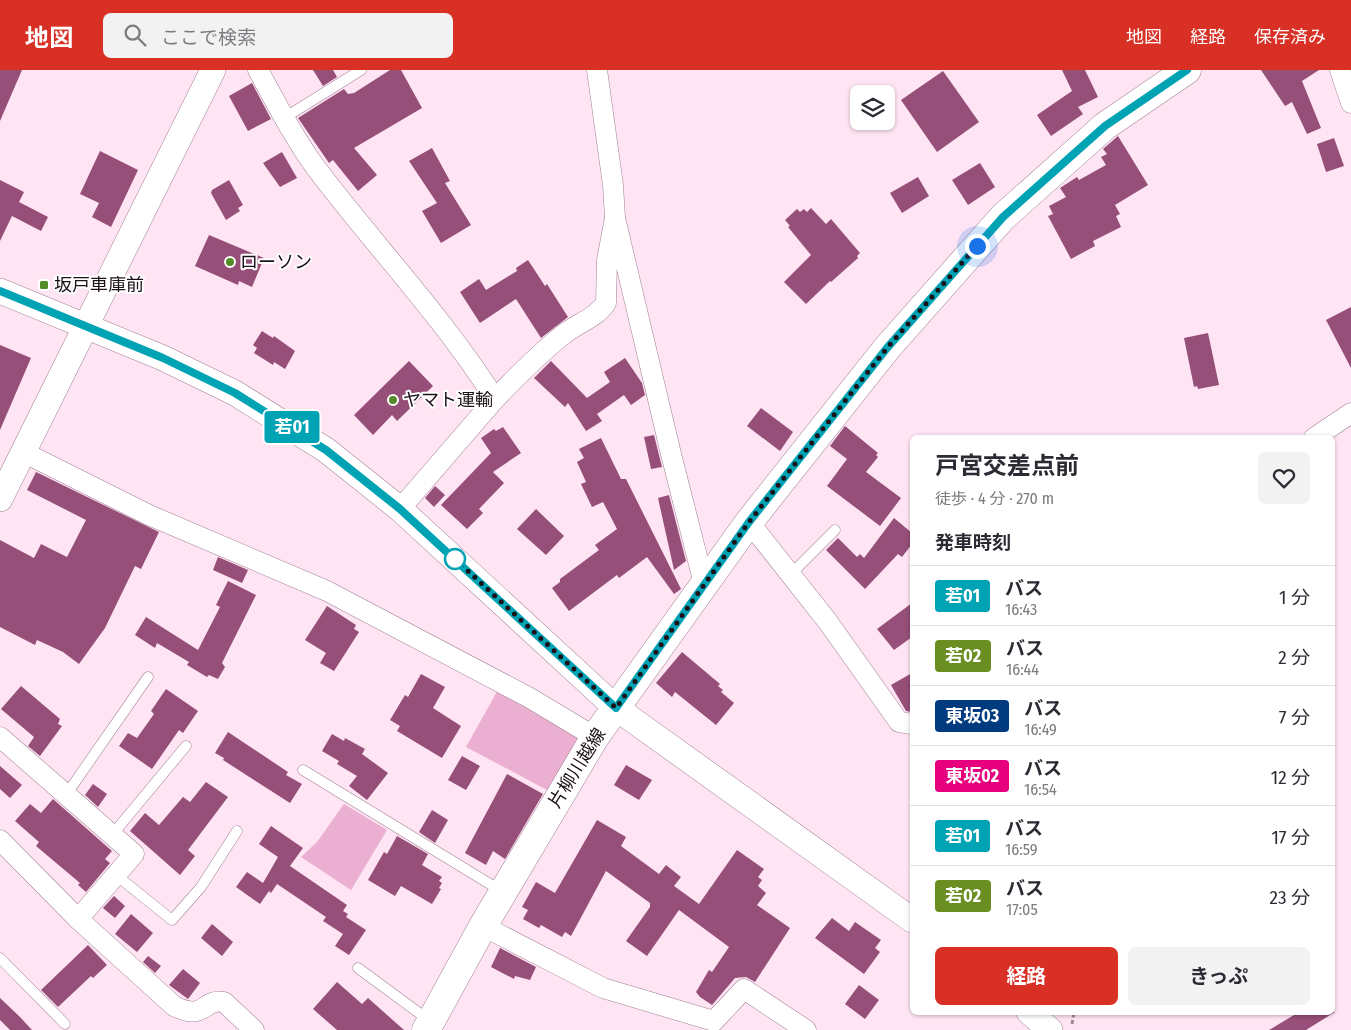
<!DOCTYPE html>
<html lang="ja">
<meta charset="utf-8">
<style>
body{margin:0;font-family:"Fira Sans Condensed","Noto Sans JP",sans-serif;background:#f2f2f3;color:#2b2b33;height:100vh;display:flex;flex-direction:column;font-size:19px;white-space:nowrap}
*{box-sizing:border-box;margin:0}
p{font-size:16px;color:#7c7c81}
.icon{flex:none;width:28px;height:28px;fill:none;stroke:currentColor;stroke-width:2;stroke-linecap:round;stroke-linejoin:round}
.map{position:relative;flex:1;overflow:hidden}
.side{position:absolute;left:910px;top:365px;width:425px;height:580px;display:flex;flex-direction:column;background:#fff;border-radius:8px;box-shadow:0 1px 4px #0004}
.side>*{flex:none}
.badge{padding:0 10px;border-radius:4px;font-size:18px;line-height:32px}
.buttons{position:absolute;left:850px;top:15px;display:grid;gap:10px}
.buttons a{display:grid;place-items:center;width:45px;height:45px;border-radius:8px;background:#fff;box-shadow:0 1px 4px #0004;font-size:25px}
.you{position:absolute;width:25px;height:25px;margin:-12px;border:4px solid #fff;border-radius:50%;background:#1a73e8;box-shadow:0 0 0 8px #1a73e833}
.map>.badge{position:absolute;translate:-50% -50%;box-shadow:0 0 0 2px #fff}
h2{padding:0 25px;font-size:19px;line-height:45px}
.round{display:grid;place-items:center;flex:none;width:52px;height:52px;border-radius:8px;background:#f2f2f3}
.summary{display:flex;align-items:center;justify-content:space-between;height:85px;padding:0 25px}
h1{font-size:24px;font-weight:700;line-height:38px}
.button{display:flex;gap:10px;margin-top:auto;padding:10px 25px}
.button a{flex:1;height:58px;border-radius:8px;background:#d93025;color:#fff;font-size:20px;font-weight:700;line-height:58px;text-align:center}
.button a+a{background:#f2f2f3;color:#2b2b33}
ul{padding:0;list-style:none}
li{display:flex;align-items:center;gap:15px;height:60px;padding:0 25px;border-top:1px solid #e1e1e2}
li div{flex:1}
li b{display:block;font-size:19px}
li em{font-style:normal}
li .badge{min-width:55px;font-weight:700;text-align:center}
header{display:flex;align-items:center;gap:30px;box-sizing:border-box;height:70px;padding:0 25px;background:#d93025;color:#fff}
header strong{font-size:24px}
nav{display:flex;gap:28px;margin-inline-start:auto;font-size:18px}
.search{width:350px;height:45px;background:#f2f2f3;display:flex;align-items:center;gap:12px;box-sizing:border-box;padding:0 18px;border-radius:8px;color:#7c7c81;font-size:19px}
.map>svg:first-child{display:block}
</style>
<header>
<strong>地図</strong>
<div class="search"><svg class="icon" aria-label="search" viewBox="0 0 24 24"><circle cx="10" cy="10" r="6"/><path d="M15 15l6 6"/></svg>ここで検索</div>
<nav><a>地図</a><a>経路</a><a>保存済み</a></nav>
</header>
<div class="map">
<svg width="1351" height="960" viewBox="0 0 1351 960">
<rect width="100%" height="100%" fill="#ffe4f3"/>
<g fill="#ebafd1">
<polygon points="499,618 579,665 580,671 549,721 466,677"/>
<polygon points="344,734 387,760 351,820 301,787 317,772"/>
</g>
<g fill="#954f79">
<polygon points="0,0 22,0 0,51"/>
<polygon points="313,0 333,0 337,7 323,16"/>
<polygon points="390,0 401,0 422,38 354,78 377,105 358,121 333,90 329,93 298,48 344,19 348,24 354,23"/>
<polygon points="1062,0 1085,0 1098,27 1078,37 1083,44 1051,66 1037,45 1072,21"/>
<polygon points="1261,0 1319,0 1302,11 1321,58 1307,64 1292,32 1285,36"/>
<polygon points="943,1 979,52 937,82 901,30"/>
<polygon points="252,13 271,49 248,61 229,26"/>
<polygon points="1118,66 1148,115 1115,135 1120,144 1116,146 1121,157 1093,171 1095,176 1071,189 1048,146 1053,144 1049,136 1066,127 1060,118 1077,107 1079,110 1106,95 1101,87 1107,84 1103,79"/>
<polygon points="1334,68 1344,96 1326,102 1317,74"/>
<polygon points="432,78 450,111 445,113 471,155 441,173 422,141 437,133 409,91"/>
<polygon points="100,81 138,100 111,157 92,147 99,133 80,124"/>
<polygon points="282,82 297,108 280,117 263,93"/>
<polygon points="980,93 995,117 968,135 952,110"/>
<polygon points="918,107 929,126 902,143 890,123"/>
<polygon points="0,110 24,122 19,132 48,147 41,161 12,146 0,171"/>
<polygon points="229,110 243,135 238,138 240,141 226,150 211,123 212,120"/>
<polygon points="811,138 826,154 831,149 860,183 857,186 858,188 831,212 830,211 806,234 784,212 811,185 788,157 790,156 785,150 797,139 800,142 804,139 807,142"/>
<polygon points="209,165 264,188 252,217 239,211 238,215 195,196"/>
<polygon points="528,190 545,216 547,214 568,247 541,268 516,229 480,253 460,222 479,209 486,220 517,201 516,198"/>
<polygon points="1351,237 1351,298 1326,250"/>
<polygon points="262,261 273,268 274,266 295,281 285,299 274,292 273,295 254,283 257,278 253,275"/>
<polygon points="1208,263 1219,315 1198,319 1197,316 1194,317 1184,268"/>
<polygon points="0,275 31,288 0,360"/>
<polygon points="625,288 642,313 645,325 631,335 624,325 597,344 602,351 586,361 568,333 565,337 534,308 551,291 587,328 610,312 604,302"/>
<polygon points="409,291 433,316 397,351 392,345 373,365 354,345"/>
<polygon points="761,338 793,362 780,381 747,356"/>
<polygon points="845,356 878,383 876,385 878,387 866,402 901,428 880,456 827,416 847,389 830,376"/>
<polygon points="503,357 521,383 493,402 504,413 479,439 483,443 467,459 441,435 491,383 481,368 494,359 496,361"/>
<polygon points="654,365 662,397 651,399 644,367"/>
<polygon points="601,368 621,409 626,409 681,519 674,524 647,487 619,508 617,505 569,541 552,518 560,512 560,509 599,480 595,475 617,459 603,432 592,437 581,414 586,412 577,392 584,388 579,379"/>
<polygon points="36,402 159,462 141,499 135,496 105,558 79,594 63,582 37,570 35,575 0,557 0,470 34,488 41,474 67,487 86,450 27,420"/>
<polygon points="435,416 445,425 434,437 425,428"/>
<polygon points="669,425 686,491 674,500 658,428"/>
<polygon points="536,439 564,466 546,485 517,459"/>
<polygon points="894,448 912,463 912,474 902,487 898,484 865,519 826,480 838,468 857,487 860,484 864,488"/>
<polygon points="218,487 248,500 242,513 213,500"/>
<polygon points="228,511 256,525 222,593 225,597 218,609 209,605 207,607 187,595 189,592 157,573 155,578 135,565 146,547 198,580 220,537 216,535"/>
<polygon points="912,533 912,567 894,580 877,559"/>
<polygon points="327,536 356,555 354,559 359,562 334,601 320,593 326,583 305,570"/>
<polygon points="682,582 720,614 718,616 723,620 721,622 734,633 716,655 675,622 672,627 656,613"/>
<polygon points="912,603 912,642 906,641 891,615"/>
<polygon points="421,604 445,617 433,638 461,656 442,688 397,661 400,656 390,650 405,625 408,627"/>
<polygon points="21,616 60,649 58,654 62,656 40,686 28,676 34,667 1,639"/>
<polygon points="166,619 198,641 183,663 179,660 152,699 119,676 128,663 137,668 154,644 151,641"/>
<polygon points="228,662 288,702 286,705 302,714 290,733 223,690 224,688 215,683"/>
<polygon points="332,664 344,671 345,668 365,679 362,684 388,703 367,730 349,716 357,706 337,694 339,691 322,681"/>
<polygon points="462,686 480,696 466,720 448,710"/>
<polygon points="626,695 652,710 639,730 614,715"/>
<polygon points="0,696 22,715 10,728 0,719"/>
<polygon points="507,704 543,724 505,789 493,781 486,795 465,783"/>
<polygon points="206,712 228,727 188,780 195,786 180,805 130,761 145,743 159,755 183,727 190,732"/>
<polygon points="93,714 107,724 98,737 85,725"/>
<polygon points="53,729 112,781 105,789 110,793 86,822 78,815 80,813 36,776 39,772 15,751 30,734 41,743"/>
<polygon points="432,740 448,750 435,773 419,762"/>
<polygon points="597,750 626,767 621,776 659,804 666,795 681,807 674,816 699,834 737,780 764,799 758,807 762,810 758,816 766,823 757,835 790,858 755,912 746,907 735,908 712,935 700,927 696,922 709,900 712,902 729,877 679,840 647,886 626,871 650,837 650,833 606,801 571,866 565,862 562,867 541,855 539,858 523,849 528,840 522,837 536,812 555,823"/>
<polygon points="271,756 303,778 290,796 347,835 343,841 348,844 346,847 366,860 349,885 335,876 343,864 323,851 326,847 277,814 271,823 269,821 260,834 236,817 247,802 263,813 278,787 259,774"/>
<polygon points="397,766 428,784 422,795 442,807 439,811 442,813 439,818 441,819 432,834 401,816 395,826 368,810 384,782 387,784"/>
<polygon points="114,826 125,836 115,848 103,838"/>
<polygon points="131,844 153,863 137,882 115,864"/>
<polygon points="832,848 849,861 855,852 881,870 875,878 880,882 864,904 815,868"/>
<polygon points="212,854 233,872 222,886 201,868"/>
<polygon points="88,875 107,895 93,908 91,906 58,937 41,920"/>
<polygon points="500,878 536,897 530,910 515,906 514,909 491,897"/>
<polygon points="148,886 161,896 155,903 143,892"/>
<polygon points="183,899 200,913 188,929 169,915"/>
<polygon points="337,912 362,934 368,928 404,960 337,960 313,939"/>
<polygon points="859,915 879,930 865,949 845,934"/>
<polygon points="0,928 20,947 32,960 10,960 0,950"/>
<polygon points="1299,942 1335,942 1306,960 1269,960"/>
</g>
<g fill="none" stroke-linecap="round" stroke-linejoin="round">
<defs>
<g id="service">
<polyline points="284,48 361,0"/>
<polyline points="792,503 835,460"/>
<polyline points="303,700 503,822"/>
<polyline points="66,725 148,607"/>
<polyline points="112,765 186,676"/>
<polyline points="116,805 172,850 201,817 237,761"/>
<polyline points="0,888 65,954"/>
<polyline points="358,898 430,951"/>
</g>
<g id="minor">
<path d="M258,0c18,33 36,68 58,98 59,78 127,149 179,231l-95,110"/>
<polyline points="597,0 613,115 615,148"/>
<polyline points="1340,0 1351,33"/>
<path d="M495,329c22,-22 43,-45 68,-64 14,-12 32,-16 43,-32l1,-43 8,-42 56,236 33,130"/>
<polyline points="1314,368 1351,343"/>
<polyline points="23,382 149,445 327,521 530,628 595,667"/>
<polyline points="749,452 828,552 899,652 912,654"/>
<polyline points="0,667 134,784 78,849 0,770"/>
<path d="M78,849l96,87c32,16 28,-8 50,-4l30,28"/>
<polyline points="483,856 603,918 714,951 744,919 806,960"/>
</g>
<g id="tertiary">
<polyline points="0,221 163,288 235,323 326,380 400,439 616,638 912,850"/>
<polyline points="0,429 213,0"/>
<polyline points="1029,942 1050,960"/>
</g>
<polyline id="secondary" points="426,960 483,856 595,667 749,452 887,278 1003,147 1105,56 1187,0"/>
</defs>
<use href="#service" stroke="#a08293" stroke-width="11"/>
<use href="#minor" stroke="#a08293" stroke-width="21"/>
<use href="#tertiary" stroke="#a08293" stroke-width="26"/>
<use href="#secondary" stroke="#a08293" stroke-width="29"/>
<polyline stroke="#9e8a95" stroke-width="3" stroke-dasharray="4 2.5" stroke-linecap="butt" points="1072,954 1074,942"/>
<use href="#service" stroke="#fff" stroke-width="10"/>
<use href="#minor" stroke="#fff" stroke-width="20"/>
<use href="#tertiary" stroke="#fff" stroke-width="25"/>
<use href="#secondary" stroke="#fff" stroke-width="28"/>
</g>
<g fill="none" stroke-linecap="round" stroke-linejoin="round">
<defs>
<polyline id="line" points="0,221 163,288 235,323 326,380 400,439 616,638 749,452 887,278 1003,147 1105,56 1187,0"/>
</defs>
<use href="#line" stroke="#fff" stroke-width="11"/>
<use href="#line" stroke="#00a3b4" stroke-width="8"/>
<polyline stroke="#1c1118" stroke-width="5" stroke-dasharray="0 9" points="455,489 616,638 749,452 887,278 977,176"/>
</g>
<g fill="#538b26" stroke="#fff" stroke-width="2">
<circle cx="230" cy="192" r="5"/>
<rect x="39" y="210" width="10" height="10" rx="2.5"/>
<circle cx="393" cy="330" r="5"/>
</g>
<circle fill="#fff" stroke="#00a3b4" stroke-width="2.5" cx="455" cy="489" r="10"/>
<g text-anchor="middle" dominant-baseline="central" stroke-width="4" stroke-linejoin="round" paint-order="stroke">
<g font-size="18" fill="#1c1118" stroke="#fff" text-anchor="start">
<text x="240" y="192">ローソン</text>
<text x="54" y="215">坂戸車庫前</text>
<text x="403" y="330">ヤマト運輸</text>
</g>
<g font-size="18" fill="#1c1118" stroke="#fff">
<text transform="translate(577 698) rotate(-58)">片柳川越線</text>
</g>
</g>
</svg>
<div class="buttons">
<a><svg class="icon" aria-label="layers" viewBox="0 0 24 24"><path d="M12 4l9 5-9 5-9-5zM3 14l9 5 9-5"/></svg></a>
</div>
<div class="you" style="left:977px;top:176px"></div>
<b class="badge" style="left:292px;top:357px;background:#00a3b4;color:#fff">若01</b>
<section class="side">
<div class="summary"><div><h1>戸宮交差点前</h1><p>徒歩 · 4 分 · 270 m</p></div><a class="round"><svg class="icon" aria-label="heart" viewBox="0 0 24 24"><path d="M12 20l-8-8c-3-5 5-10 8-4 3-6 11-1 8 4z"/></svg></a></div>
<h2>発車時刻</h2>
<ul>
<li><span class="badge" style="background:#00a3b4;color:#fff">若01</span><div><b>バス</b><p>16:43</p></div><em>1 分</em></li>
<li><span class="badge" style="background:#6b8e23;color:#fff">若02</span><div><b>バス</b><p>16:44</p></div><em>2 分</em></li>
<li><span class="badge" style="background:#003b80;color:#fff">東坂03</span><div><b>バス</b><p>16:49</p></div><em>7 分</em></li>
<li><span class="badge" style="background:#e6007e;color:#fff">東坂02</span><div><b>バス</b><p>16:54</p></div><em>12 分</em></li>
<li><span class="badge" style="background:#00a3b4;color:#fff">若01</span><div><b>バス</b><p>16:59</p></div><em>17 分</em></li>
<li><span class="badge" style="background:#6b8e23;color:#fff">若02</span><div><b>バス</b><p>17:05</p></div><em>23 分</em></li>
</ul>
<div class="button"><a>経路</a><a>きっぷ</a></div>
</section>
</div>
